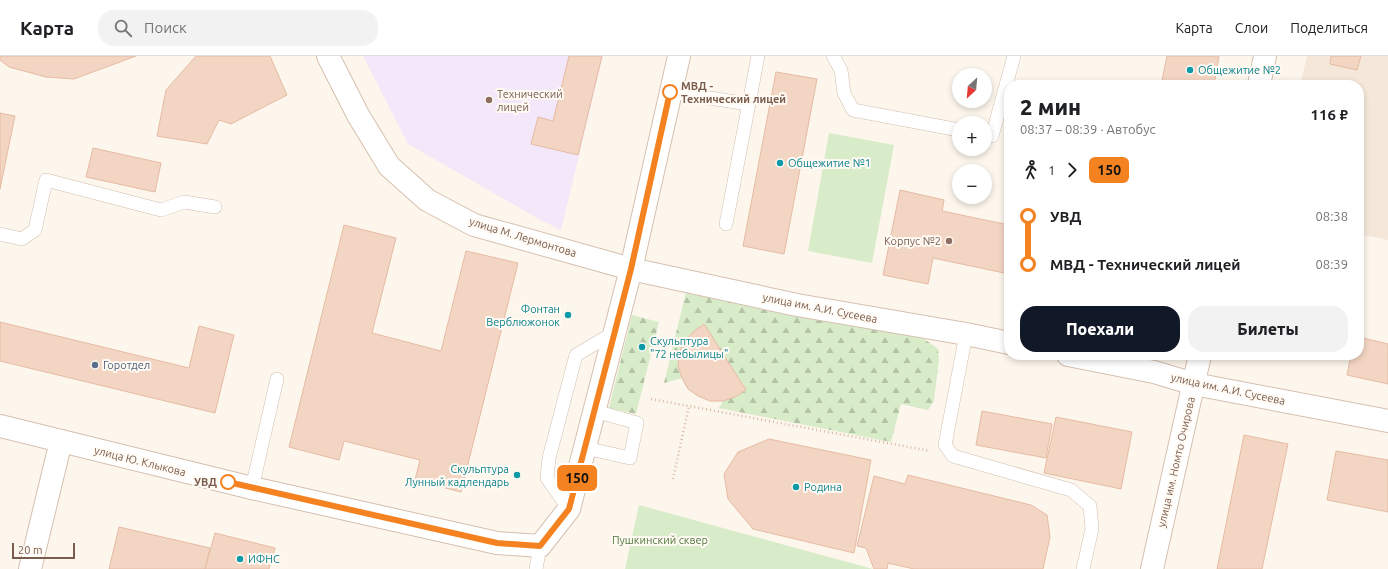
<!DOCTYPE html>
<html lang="ru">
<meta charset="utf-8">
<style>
body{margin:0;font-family:Ubuntu,sans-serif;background:#f2f2f2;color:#202124;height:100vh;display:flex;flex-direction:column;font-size:15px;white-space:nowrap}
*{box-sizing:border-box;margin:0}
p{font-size:13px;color:#757577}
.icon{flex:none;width:22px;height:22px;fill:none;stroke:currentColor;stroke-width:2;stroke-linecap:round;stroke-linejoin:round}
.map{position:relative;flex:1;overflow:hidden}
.sheet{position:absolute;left:1004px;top:24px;width:360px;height:280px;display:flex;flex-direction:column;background:#fff;border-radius:16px;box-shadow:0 2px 6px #0003}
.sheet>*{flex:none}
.badge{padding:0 8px;border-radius:6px;font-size:14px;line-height:26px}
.needle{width:26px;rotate:206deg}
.controls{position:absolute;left:952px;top:12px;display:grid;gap:8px}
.controls a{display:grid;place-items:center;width:40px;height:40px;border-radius:50%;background:#fff;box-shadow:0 2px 6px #0003;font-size:20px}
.scale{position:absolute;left:12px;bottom:10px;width:63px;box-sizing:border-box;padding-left:4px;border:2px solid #7a5c4d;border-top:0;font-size:11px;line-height:14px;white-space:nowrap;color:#7a5c4d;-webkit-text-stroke:3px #fffaf3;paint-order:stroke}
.map>.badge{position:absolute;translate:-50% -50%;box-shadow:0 0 0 2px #fff}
.legs{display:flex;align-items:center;gap:6px;height:44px;padding:0 16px;font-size:13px}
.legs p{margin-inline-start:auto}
.summary{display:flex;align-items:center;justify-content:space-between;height:68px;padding:0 16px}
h1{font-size:22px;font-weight:800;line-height:30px}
.button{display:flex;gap:8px;margin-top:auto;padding:8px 16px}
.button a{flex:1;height:46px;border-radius:16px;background:#111827;color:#fff;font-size:16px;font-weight:800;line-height:46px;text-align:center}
.button a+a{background:#f2f2f2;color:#202124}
ul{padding:0 16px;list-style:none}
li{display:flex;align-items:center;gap:14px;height:48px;font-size:15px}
li i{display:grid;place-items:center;width:6px;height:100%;margin:0 5px;background:currentColor}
li i::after{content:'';width:10px;height:10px;margin:-5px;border:3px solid;border-radius:50%;background:#fff}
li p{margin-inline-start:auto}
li:first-child i{background:linear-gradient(#0000 50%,currentColor 0)}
li:last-child i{background:linear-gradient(currentColor 50%,#0000 0)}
header{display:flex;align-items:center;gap:24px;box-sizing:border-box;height:56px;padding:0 20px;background:#fff;border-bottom:1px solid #e0e0e0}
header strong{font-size:19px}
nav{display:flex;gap:22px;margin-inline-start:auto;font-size:14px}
.search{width:280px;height:36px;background:#f2f2f2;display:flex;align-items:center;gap:10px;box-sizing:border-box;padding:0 14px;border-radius:16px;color:#757577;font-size:15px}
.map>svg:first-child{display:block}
</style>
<header>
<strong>Карта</strong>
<div class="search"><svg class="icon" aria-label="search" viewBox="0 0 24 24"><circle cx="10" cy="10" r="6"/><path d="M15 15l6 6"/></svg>Поиск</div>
<nav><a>Карта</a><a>Слои</a><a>Поделиться</a></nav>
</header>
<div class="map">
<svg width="1388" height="513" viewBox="0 0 1388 513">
<defs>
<pattern id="forest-firs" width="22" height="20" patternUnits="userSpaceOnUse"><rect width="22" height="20" fill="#d8ecc9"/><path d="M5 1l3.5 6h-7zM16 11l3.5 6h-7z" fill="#b4c2a5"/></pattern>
</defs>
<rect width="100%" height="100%" fill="#fdf6ec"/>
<polygon fill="#f5e8da" points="1307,0 1388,0 1388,184 1359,178 1359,29 1300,29"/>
<polygon fill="#f3e8fa" points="363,0 603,0 561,174 537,162 408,88"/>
<g fill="url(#forest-firs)">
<path d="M686,236l237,46 15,11 1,10 -5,42 -6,9 -27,-6 -10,38 -172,-34 4,-7 12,-4 11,-7 -42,-66c-22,14 -29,28 -22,54l-18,5z"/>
<polygon points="632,259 659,266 636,358 609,352"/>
</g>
<g fill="#d8ecc9">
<polygon points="829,77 894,89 872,207 808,195"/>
<polygon points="639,449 873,513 625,513"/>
</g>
<g fill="#f3d5c3" stroke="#e6bba3">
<polygon points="0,0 136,0 74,23 46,21 9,11 0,4"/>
<polygon points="196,0 270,0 287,39 231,68 219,64 207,88 157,80 166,34"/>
<polygon points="569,0 602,0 578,99 531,88 538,61 553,65"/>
<polygon points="1167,0 1219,0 1214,29 1161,29"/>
<polygon points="1331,0 1361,0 1357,14 1330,8"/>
<polygon points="776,16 817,23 784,198 743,190"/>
<polygon points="0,57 15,60 0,133"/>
<polygon points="93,92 161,107 155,136 86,121"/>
<polygon points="900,134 944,144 942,155 1009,169 1009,218 933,202 928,228 883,219"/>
<polygon points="344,169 396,182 372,277 441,295 466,195 518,207 461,436 415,424 420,404 344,385 339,404 289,391"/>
<polygon points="0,266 189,312 199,270 234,279 215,357 0,305"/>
<polygon points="704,268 746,334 735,341 723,345 710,345 698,340 688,333 682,322 678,310 679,297 684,286 693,276"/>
<polygon points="1359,281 1388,288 1388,328 1347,319 1351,299 1359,299"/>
<polygon points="982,355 1052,368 1046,402 976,389"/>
<polygon points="1056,361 1132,376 1121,433 1044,417"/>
<polygon points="1244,379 1288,388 1262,513 1217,513"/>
<polygon points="769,383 871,404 854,497 753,473 728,443 724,418 738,396"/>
<polygon points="1336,395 1388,404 1388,456 1327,444"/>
<polygon points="908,419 1031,449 1047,459 1050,481 1043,513 914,513 888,507 887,513 874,513 866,492 857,490 874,420 905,428"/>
<polygon points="119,471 210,492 205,513 109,513"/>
<polygon points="215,477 275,492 269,513 205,513"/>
</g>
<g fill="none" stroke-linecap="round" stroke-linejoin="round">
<defs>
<g id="lane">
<polyline points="833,0 841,14 844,37 853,54 959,74"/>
<polyline points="670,36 749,48"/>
<polyline points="985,79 992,80 1014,0"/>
<polyline points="726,168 758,0"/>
<polyline points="0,178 22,183 35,174 46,124 161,154 184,146 215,151"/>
<polyline points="966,278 945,389 953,400 1071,434 1090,450 1092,473 1083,513"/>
<polyline points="585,392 630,402 637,367 595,355"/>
<polyline points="252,432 277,323"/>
<polyline points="569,453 547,422 549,402 576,299 615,276"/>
<polyline points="536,513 540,490"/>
</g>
<g id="secondary">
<polyline points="328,0 358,59 389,110 427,144 474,169 631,213 797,249 966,278 1009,287"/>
<polyline points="1259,29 1265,0"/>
<polyline points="1068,299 1154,316 1194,328 1388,365"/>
<polyline points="0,370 252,432 497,487 540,490 569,453 631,213 679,0"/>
<polyline points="30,513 61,385"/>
<polyline points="1152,513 1200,299"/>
</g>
</defs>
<use href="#lane" stroke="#d1beb0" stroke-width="14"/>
<use href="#secondary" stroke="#d6c0b0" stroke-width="24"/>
<g stroke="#d9b8a5" stroke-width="2.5" stroke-dasharray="1 3" stroke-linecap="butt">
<polyline points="651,343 930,395"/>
<polyline points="673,423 689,350"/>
</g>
<use href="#lane" stroke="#fff" stroke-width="13"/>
<use href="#secondary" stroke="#fff" stroke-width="22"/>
</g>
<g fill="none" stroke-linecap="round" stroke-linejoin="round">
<defs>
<polyline id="line-1" points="228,426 497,487 540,490 569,453 631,213 670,36"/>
</defs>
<use href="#line-1" stroke="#fff" stroke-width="9"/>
<use href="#line-1" stroke="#f58220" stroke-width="6"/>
</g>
<g fill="#0f9aa8" stroke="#fffaf3" stroke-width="1.5">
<circle cx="1190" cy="14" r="4"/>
<circle cx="780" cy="107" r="4"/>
<circle cx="568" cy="259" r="4"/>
<circle cx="642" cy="291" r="4"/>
<circle cx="517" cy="419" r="4"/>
<circle cx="796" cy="431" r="4"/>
<circle cx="240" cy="503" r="4"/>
</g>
<g fill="#fff" stroke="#f58220" stroke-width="2">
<circle cx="670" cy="36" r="7"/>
<circle cx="228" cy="426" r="7"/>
</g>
<g fill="#8d6e63" stroke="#fffaf3" stroke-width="1.5">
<circle cx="489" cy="44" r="4"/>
<circle cx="949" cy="185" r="4"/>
</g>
<circle fill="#5c6f8a" stroke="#fffaf3" stroke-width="1.5" cx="95" cy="309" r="4"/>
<g text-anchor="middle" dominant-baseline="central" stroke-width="4" stroke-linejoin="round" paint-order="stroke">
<g font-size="11" fill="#0d838f" stroke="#fffaf3" text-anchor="start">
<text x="1198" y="14">Общежитие №2</text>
<text x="788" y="107">Общежитие №1</text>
<text x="560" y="253" text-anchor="end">Фонтан<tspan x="560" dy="13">Верблюжонок</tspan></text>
<text x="650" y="285">Скульптура<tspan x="650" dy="13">"72 небылицы"</tspan></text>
<text x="509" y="413" text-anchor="end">Скульптура<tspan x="509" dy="13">Лунный кадлендарь</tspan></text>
<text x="804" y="431">Родина</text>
<text x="248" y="503">ИФНС</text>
</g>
<g font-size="11" font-weight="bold" fill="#7a5c4d" stroke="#fffaf3" text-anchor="start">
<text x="681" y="30">МВД -<tspan x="681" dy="13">Технический лицей</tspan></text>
<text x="217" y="426" text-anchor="end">УВД</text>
</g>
<g font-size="11" fill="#785e54" stroke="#fffaf3" text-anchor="start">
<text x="497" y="38">Технический<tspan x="497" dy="13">лицей</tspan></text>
<text x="941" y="185" text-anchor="end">Корпус №2</text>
</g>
<g font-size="11" fill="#7a5c4d" stroke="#fffaf3">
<text transform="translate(523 181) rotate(17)">улица М. Лермонтова</text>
<text transform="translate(820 252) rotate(11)">улица им. А.И. Сусеева</text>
<text transform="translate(1228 333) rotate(12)">улица им. А.И. Сусеева</text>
<text transform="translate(140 405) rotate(14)">улица Ю. Клыкова</text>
<text transform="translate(1176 406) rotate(-77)">улица им. Номто Очирова</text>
</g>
<g font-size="11" fill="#4e5e75" stroke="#fffaf3" text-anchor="start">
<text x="103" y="309">Горотдел</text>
</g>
<g font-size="11" fill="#537a41" stroke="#fffaf3">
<text x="660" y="484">Пушкинский сквер</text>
</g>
</g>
</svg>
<div class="controls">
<a><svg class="needle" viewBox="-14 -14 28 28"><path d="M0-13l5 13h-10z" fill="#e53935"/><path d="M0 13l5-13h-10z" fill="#757577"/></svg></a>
<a>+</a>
<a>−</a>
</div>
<div class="scale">20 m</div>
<b class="badge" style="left:577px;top:422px;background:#f58220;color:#111">150</b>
<section class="sheet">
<div class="summary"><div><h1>2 мин</h1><p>08:37 – 08:39 · Автобус</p></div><b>116 ₽</b></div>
<div class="legs"><svg class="icon" aria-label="walk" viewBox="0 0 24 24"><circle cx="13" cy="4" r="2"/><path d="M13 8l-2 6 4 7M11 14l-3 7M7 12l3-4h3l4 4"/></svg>1<svg class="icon" aria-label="forward" viewBox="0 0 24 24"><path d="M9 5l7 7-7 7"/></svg><b class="badge" style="background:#f58220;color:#111">150</b></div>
<ul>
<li><i style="color:#f58220"></i><b>УВД</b><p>08:38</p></li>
<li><i style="color:#f58220"></i><b>МВД - Технический лицей</b><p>08:39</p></li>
</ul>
<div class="button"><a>Поехали</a><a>Билеты</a></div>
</section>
</div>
